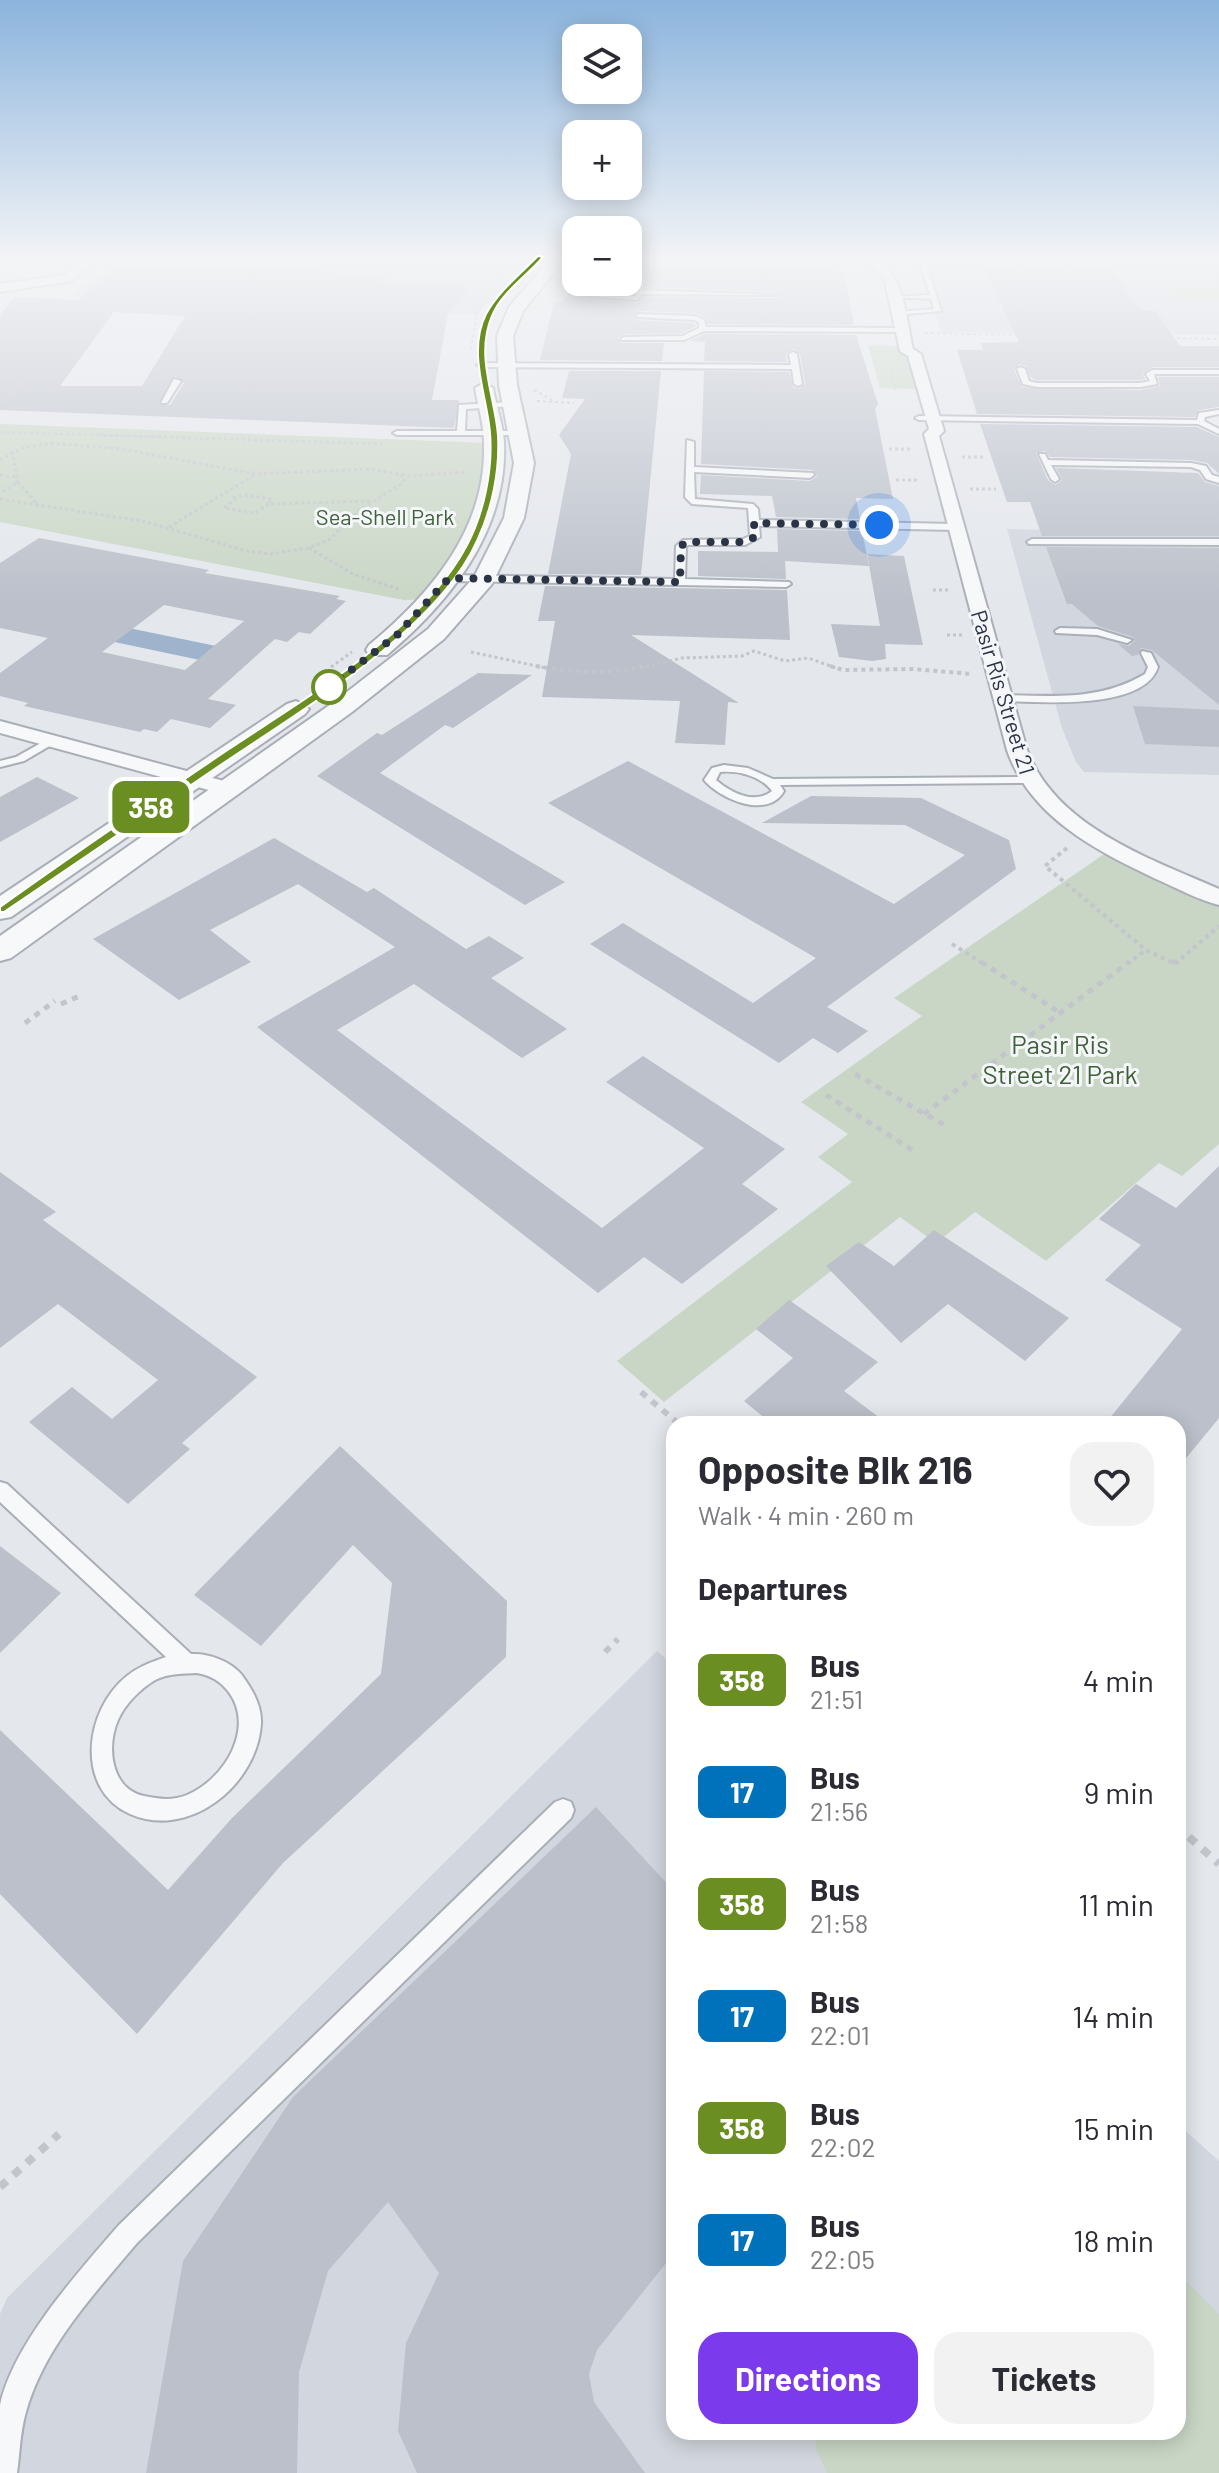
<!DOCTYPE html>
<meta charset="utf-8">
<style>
body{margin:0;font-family:Barlow,sans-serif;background:#f2f2f3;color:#2b2b33;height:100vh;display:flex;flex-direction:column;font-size:30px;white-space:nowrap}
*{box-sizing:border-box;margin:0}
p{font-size:26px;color:#7c7c81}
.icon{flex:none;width:44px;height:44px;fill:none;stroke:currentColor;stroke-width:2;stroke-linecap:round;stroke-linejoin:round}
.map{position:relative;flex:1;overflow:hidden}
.drawer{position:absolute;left:666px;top:1416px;width:520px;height:1024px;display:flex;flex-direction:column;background:#fff;border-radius:24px;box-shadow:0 4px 20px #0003}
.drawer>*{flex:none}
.badge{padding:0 16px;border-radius:12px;font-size:28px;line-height:52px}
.fabs{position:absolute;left:562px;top:24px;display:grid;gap:16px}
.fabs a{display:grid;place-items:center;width:80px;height:80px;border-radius:16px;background:#fff;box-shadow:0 4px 20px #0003;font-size:40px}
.you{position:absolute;width:40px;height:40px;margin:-20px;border:6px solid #fff;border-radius:50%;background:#1a73e8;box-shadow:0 0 0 12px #1a73e833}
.map>.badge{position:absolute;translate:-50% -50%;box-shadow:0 0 0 4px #fff}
h2{padding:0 32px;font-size:30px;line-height:72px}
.round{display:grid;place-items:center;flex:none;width:84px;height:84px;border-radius:24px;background:#f2f2f3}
.summary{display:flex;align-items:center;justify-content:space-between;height:136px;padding:0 32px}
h1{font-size:38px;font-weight:700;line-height:60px}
.action{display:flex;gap:16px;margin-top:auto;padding:16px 32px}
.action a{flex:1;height:92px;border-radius:24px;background:#7c3aed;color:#fff;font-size:32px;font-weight:700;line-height:92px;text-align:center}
.action a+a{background:#f2f2f3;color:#2b2b33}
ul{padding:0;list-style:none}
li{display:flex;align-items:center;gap:24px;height:112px;padding:0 32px}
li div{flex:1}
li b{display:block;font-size:30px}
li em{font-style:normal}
li .badge{min-width:88px;font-weight:700;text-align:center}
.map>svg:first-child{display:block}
</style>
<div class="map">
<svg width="1219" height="2473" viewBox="0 0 1219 2473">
<rect width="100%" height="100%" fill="#e4e7ec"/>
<g fill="#d2d6de">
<polygon points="120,257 532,257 477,315 74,295"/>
<polygon points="908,257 1219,257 1219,335 941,332 924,277"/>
<polygon points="1007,529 1219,534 1219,775 1084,772 1076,762 1062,728"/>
<polygon points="657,1651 674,1666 674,2432 1178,2432 1178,2124 1219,2161 1219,2473 0,2473 0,2314 7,2298"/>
</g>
<g fill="#c9d6c5">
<polygon points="376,257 512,257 487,283 357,273"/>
<polygon points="1160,257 1213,257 1219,264 1219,299 1173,298 1147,262 1162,262"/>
<polygon points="868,345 903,346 918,389 880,388"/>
<polygon points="0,424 488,443 480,499 467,536 425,599 404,600 0,522"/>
<polygon points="1113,848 1219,903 1219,1144 1182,1176 1159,1163 1046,1261 975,1212 936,1243 900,1217 664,1402 617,1361 852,1182 818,1157 848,1134 801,1102 922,1016 894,998"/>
<polygon points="1178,2273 1219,2314 1219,2473 827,2473 816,2449 816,2432 1178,2432"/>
</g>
<polygon fill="#9fb4cc" points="85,619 250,653 233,667 67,632"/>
<g fill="#bbc0ca" fill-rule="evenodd">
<path d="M341,257l-16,14 62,5 -7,6 90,5 -22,27 -16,86h27l-5,28 -454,-18v-95l14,-18 63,3 52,-41zM114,312l71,4 -43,70h-82zM175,376l9,7 -14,22h-11z"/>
<polygon points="656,257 741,257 839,264 838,272 844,272 854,325 708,324 705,317 695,313 638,311 634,315 636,320 693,323 696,326 682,333 623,334 618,338 621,343 664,343 662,361 540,360 554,302 563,302 575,283 625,282 634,287 633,293 589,293 587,298 637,303 643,297 777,298 780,295 777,292 646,287 647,281 638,278"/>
<polygon points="1038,257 1104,257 1137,306 1142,311 1156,311 1180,346 1219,346 1219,367 1152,367 1143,373 1145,379 1141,380 1037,380 1031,378 1026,366 1020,364 1014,370 1022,387 1141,390 1160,386 1158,377 1219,377 1219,407 1199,410 1195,417 977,414 957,350 983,350 981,343 1019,342 984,268 1071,267 1074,264 1068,259"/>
<polygon points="705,334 856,335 878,404 875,409 893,499 856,498 860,519 776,517 772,496 700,494 701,475 810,481 817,476 813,470 701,464 704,371 789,372 793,387 799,389 805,384 800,354 794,349 786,353 787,362 704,361 705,342 689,341"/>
<polygon points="569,371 661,371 641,575 548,574 571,454 559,435 585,399 562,398"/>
<polygon points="980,424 1197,427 1219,437 1219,474 1207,463 1191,460 1050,457 1045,451 1036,453 1048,480 1055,485 1062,480 1056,468 1198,473 1205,482 1219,486 1219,536 1042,536 1030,502 1007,502"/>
<polygon points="777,529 862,531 869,566 785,561 786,579 698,576 698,551 778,552"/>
<path d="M39,538l170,32 -4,3 135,23 -4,3 10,2 -36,33 -11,-2 -12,10 -12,-3 -49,44 -18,16 28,6 -26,23 -39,-9 -14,13 -13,-3 -4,3 -116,-26 4,-3 -28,-7v-23l48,-35 -48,-10v-65zM164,605l80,16 -59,49 -83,-18z"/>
<polygon points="1046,547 1219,548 1219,705 1152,650 1141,648 1138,655 1132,656 1118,644 1129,646 1135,641 1133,637 1098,626 1072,604 1067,604"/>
<polygon points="867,554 904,556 923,645 885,644 886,659 872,661 839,657 831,624 880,626"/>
<polygon points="545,586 787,590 790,640 631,635 739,703 728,702 725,745 675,743 680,701 542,697 555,621 538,621"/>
<polygon points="478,673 532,675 453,728 445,725 380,773 565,882 525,905 317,776 377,733 382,735"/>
<polygon points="1133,706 1219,710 1219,747 1145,744"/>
<polygon points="628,761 894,904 965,855 905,825 762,823 811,796 921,798 1009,840 1016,869 827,1007 868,1031 838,1053 813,1038 779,1063 590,944 623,923 753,1003 816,958 548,803"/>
<polygon points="37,777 79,798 0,842 0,797"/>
<polygon points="274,838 367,892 374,888 466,949 489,936 524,958 491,978 567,1029 522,1058 414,984 337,1030 602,1228 704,1148 606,1082 643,1056 785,1149 742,1184 778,1209 682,1284 644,1257 598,1293 257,1027 395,947 298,884 210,930 251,962 179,1000 93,939"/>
<polygon points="1219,1166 1219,1418 1178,1468 1178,1424 1105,1424 1182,1329 1105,1280 1141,1245 1099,1219 1136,1184 1176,1208"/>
<polygon points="0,1172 56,1212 43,1220 257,1377 182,1443 190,1449 128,1504 29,1422 72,1387 112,1419 158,1380 58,1304 0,1348"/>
<polygon points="934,1230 1069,1318 1025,1361 948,1304 901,1343 826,1266 859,1242 894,1266"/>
<polygon points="789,1300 878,1362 844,1391 888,1424 772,1424 744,1401 793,1358 756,1329"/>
<polygon points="340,1446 507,1601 506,1657 283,1863 137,2034 0,1894 0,1730 168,1890 232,1818 381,1674 392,1583 353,1545 261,1646 194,1595"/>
<polygon points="0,1546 61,1593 0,1653"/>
<polygon points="596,1807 674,1891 674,2253 597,2350 589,2374 594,2402 645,2473 417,2473 398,2431 406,2343 439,2273 388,2202 328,2271 299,2372 297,2473 146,2473 183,2261 293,2097"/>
</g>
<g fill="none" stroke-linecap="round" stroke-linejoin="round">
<defs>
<g id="service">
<polygon points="634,258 639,259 628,272 628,266"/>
<polygon points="923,262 1068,262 1071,264 927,266 941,311 895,315 897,312 934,309 931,299 891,297 930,295 920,264"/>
<polygon points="628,277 644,283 643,290 777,295 642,294 637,300 589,296 635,296 638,285 628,281"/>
<polygon points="638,314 695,316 704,320 706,327 900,328 903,330 900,332 704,331 684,340 621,340 623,337 683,336 699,328 699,322 694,320 636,317"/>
<polygon points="793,352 797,354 802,384 798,386 794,384 792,369 481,367 477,365 481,363 791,365 789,354"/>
<polygon points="1021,367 1025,369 1029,381 1037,383 1141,383 1150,381 1146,374 1152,370 1219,370 1219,374 1154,374 1157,384 1141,387 1037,387 1023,384 1017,369"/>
<polygon points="174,379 181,381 167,403 161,403"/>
<polygon points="512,402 515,406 466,409 465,431 520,431 523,435 397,435 393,433 397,431 457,431 459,405"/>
<polygon points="1219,410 1219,414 1205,417 1204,421 1219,429 1219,434 1198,424 919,420 915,418 919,416 1197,420 1199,413"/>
<polygon points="687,440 694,442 694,467 813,473 814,475 810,478 694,472 695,499 753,504 758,509 759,520 955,524 959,527 955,530 759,526 760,537 745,545 688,545 686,547 685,579 789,582 791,584 786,587 449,581 444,578 449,575 675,579 676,546 683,540 743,539 750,536 748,508 692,504 685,497"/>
<polygon points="1039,454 1045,454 1048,460 1191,463 1206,466 1212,475 1219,477 1219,483 1206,479 1200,470 1191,467 1051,465 1059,479 1055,482 1051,479"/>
<polygon points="1032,539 1219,539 1219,545 1029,544 1027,542"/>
<polygon points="1060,628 1097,629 1132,640 1127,643 1097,635 1056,633 1055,631"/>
<path d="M1142,651l9,2 7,14c-14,44 -119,35 -156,34l-5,-3 5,-3c50,1 98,6 143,-21l3,-7 -7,-14z"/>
<polygon points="48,739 58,741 24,761 0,767 0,761 16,757"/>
<path d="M724,765l24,3 25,11 256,-2 6,3 -6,3 -249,2 4,6c-16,29 -64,8 -80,-11l8,-12zM720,772c18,-2 41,4 52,19 -17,14 -41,2 -56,-11z"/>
<path d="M0,1482l7,2 184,170c17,-1 39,7 50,20 11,15 21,31 20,50 -4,61 -72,116 -131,90 -56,-25 -45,-105 -3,-138 12,-10 25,-14 39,-19l-166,-155zM197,1673c13,2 23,8 31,18 28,36 -3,88 -41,104 -15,6 -28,4 -43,1 -33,-7 -38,-49 -26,-76 7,-16 22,-31 37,-40 14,-7 28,-6 42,-7z"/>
<path d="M563,1799l8,3 3,8 -3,8 -434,425c-42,50 -93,104 -111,169 -6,20 -6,41 -9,61h-17c0,-21 0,-47 0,-68 13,-61 79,-134 119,-180l436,-423z"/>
</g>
<g id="minor">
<polygon points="89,257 103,257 71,281 0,292 0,284 64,275"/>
<path d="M858,257c46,0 47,57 55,92l8,5 23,77 -5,5 88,314c29,77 122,108 192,139v16c-21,-5 -42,-17 -63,-26 -61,-29 -126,-62 -149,-129l-83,-316 5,-5 -21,-73 -8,-5 -16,-74z"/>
<polygon points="0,721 235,784 238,789 227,795 0,733"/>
</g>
<g id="tertiary">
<polygon points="552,257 567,257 523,311 513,336 517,385 534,463 524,518 492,584 444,639 352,712 11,958 0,961 0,936 334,702 428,629 474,577 504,518 514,463 499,385 497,336 509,307"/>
<path d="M484,383l9,5c3,18 10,36 11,54 4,88 -54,160 -117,213h-18l-3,-5 3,-5c62,-51 118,-117 115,-202 0,-19 -6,-37 -9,-55z"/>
<polygon points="296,701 309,709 305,714 11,917 0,919 0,896 287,704"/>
</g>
</defs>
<use href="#service" stroke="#a9aeb7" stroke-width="4"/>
<use href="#minor" stroke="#a9aeb7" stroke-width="4"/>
<use href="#tertiary" stroke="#a9aeb7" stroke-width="4"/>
<g stroke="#c2c5cb" stroke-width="2" stroke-dasharray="3 3" stroke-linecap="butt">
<polyline points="502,267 513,268"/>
<polyline points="474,288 492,289"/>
<polyline points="925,333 1219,339"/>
<polyline points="471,349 478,306 523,257"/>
<polyline points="891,371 895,390"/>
<polyline points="534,390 554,401"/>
<polyline points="537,401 574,403"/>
<polyline points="0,406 23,380"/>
<polyline points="0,432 162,437"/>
</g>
<g stroke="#c2c5cb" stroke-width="3" stroke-dasharray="3 3" stroke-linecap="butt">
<polyline points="98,435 383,444"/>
<polyline points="889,449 912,449"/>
<polyline points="12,451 17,478"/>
<polyline points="962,457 985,457"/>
<polyline points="0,460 23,448 52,443 122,449 255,474 370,469 408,476 467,472"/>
<polyline points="0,475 15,477 18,482 0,493"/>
<polyline points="896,480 919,480"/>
<polyline points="18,482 38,505"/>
<polyline points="970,489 996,489"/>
<polyline points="233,498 244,495 272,499 269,503"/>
<polyline points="236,498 224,508 255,513 268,504 372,501"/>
<polyline points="0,499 142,521 247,551 270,554 308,548 329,540 361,509 401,484 404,480 400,475"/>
<polyline points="169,527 256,474"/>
<polyline points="309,548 353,574 401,590"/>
<polyline points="933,590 948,590"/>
<polyline points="947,635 962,635"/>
<polyline points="471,652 546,668"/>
<polyline points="331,667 352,652"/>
<polyline points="640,668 682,658 742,656 754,651 785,661 808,658 836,668"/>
</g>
<g stroke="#c2c5cb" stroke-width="4" stroke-dasharray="4 4" stroke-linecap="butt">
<path d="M536,666c37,7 76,8 112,0"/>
<polyline points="830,666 843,670 912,669 972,674"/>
<polyline points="1067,848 1045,866 1146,950"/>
<polyline points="952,944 984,964"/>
<polyline points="1127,964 1146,950 1175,964 1219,926"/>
</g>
<g stroke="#c2c5cb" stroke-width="5" stroke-dasharray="6 6" stroke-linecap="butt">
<polyline points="981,962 1059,1012"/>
<polyline points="1172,962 1177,962"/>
<polyline points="61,1004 82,995"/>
<polyline points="25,1023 55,1001"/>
<polyline points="855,1074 948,1127"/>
<polyline points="826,1095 917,1153"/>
<polyline points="924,1114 1129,962"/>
</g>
<g stroke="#c2c5cb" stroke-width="6" stroke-dasharray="7 7" stroke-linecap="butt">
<polyline points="641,1392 679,1424"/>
<polyline points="605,1652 618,1639"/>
<polyline points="1178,1828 1191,1839"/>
</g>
<g stroke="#c2c5cb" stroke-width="8" stroke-dasharray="9 9" stroke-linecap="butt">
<polyline points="1189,1837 1219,1864"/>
<polyline points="0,2187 59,2134"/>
</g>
<use href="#service" fill="#f7f8fa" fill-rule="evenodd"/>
<use href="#minor" fill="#f7f8fa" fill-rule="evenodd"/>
<use href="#tertiary" fill="#f7f8fa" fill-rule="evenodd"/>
</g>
<linearGradient id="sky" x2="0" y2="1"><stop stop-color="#8bb4dd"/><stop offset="0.43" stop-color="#f3f4f6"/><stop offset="1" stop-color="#f3f4f6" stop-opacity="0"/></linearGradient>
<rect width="1219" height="603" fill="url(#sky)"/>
<path fill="#6b8e23" stroke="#fff" stroke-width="2" d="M538,256l5,1c-16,19 -42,36 -51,59 -17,40 3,80 6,119 2,36 -6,74 -21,106 -38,87 -175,169 -252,221 -74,50 -147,100 -221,150h-4v-5c72,-52 149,-104 226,-156 79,-53 196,-120 241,-206 17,-32 26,-76 23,-112 -3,-38 -23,-81 -4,-119 12,-22 34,-40 52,-58z"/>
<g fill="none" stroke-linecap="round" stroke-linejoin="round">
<polyline stroke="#2b3445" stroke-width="8" stroke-dasharray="0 14.4" points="329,687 397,635 449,578 680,582 681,546 686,542 745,542 755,537 754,523 879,525"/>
</g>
<circle fill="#fff" stroke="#6b8e23" stroke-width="4" cx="329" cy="687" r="16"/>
<g text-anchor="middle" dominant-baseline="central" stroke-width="6" stroke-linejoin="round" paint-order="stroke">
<g font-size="22" fill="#3f6138" stroke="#f4f6f9">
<text x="385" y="516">Sea-Shell Park</text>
</g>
<g font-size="22" fill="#2b3445" stroke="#f4f6f9">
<text transform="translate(1004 692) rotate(73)">Pasir Ris Street 21</text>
</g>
<g font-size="26" fill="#3f6138" stroke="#f4f6f9">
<text x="1060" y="1043">Pasir Ris<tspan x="1060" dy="30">Street 21 Park</tspan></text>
</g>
</g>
</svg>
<div class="fabs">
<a><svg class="icon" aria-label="layers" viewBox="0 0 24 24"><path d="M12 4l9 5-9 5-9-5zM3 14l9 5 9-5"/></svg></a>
<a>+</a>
<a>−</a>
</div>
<div class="you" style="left:879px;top:525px"></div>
<b class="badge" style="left:151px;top:807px;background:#6b8e23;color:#fff">358</b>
<section class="drawer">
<div class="summary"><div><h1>Opposite Blk 216</h1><p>Walk · 4 min · 260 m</p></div><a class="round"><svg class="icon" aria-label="heart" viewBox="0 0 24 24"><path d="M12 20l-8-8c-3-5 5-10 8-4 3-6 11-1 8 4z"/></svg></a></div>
<h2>Departures</h2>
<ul>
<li><span class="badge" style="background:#6b8e23;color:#fff">358</span><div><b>Bus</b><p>21:51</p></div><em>4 min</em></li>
<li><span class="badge" style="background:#0072bc;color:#fff">17</span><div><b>Bus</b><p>21:56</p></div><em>9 min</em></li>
<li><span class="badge" style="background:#6b8e23;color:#fff">358</span><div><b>Bus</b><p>21:58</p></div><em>11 min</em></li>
<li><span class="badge" style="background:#0072bc;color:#fff">17</span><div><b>Bus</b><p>22:01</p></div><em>14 min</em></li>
<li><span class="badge" style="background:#6b8e23;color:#fff">358</span><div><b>Bus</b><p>22:02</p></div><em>15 min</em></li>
<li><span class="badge" style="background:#0072bc;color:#fff">17</span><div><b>Bus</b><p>22:05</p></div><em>18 min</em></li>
</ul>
<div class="action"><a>Directions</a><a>Tickets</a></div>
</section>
</div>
